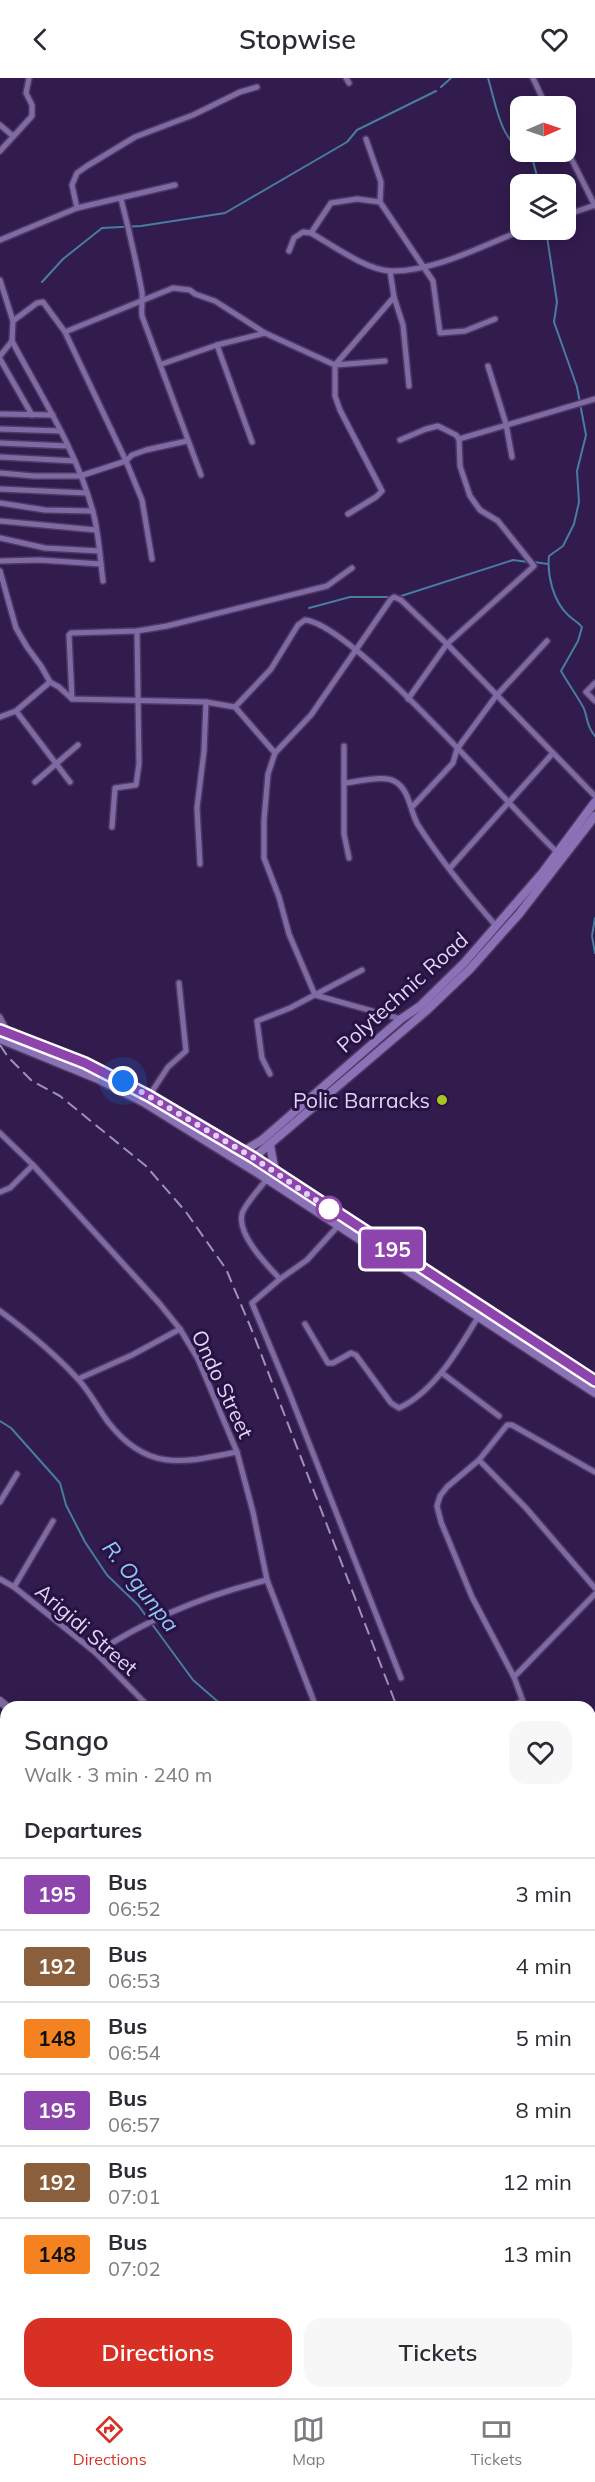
<!DOCTYPE html>
<meta charset="utf-8">
<style>
body{margin:0;font-family:Mulish,sans-serif;background:#f7f7f7;color:#2b2b33;height:100vh;display:flex;flex-direction:column;font-size:22px;white-space:nowrap}
*{box-sizing:border-box;margin:0}
p{font-size:20px;color:#7c7c81}
.icon{flex:none;width:33px;height:33px;fill:none;stroke:currentColor;stroke-width:2;stroke-linecap:round;stroke-linejoin:round}
.map{position:relative;flex:1;overflow:hidden}
.details{position:absolute;left:0px;top:1623px;width:596px;height:698px;display:flex;flex-direction:column;background:#fff;border-radius:18px 18px 0 0;box-shadow:0 3px 15px #0003}
.details>*{flex:none}
.badge{padding:0 12px;border-radius:4px;font-size:21px;line-height:39px}
.needle{width:39px;rotate:88deg}
.buttons{position:absolute;left:510px;top:18px;display:grid;gap:12px}
.buttons a{display:grid;place-items:center;width:66px;height:66px;border-radius:12px;background:#fff;box-shadow:0 3px 15px #0003;font-size:30px}
.you{position:absolute;width:30px;height:30px;margin:-15px;border:4px solid #fff;border-radius:50%;background:#1a73e8;box-shadow:0 0 0 9px #1a73e833}
.map>.badge{position:absolute;translate:-50% -50%;box-shadow:0 0 0 3px #fff}
h2{padding:0 24px;font-size:22px;line-height:54px}
.round{display:grid;place-items:center;flex:none;width:63px;height:63px;border-radius:18px;background:#f7f7f7}
.summary{display:flex;align-items:center;justify-content:space-between;height:102px;padding:0 24px}
h1{font-size:28px;font-weight:600;line-height:45px}
.action{display:flex;gap:12px;margin-top:auto;padding:12px 24px}
.action a{flex:1;height:69px;border-radius:18px;background:#d93025;color:#fff;font-size:24px;font-weight:600;line-height:69px;text-align:center}
.action a+a{background:#f7f7f7;color:#2b2b33}
ul{padding:0;list-style:none}
li{display:flex;align-items:center;gap:18px;height:72px;padding:0 24px;border-top:2px solid #e1e1e2}
li div{flex:1}
li b{display:block;font-size:22px}
li em{font-style:normal}
li .badge{min-width:66px;font-weight:700;text-align:center}
header{display:flex;justify-content:space-between;align-items:center;height:78px;padding:0 24px;background:#fff;font-size:27px;font-weight:600}
.tabs{display:flex;justify-content:space-around;align-items:center;height:84px;border-top:2px solid #e1e1e2;background:#fff;font-size:16px;color:#7c7c81}
.tabs a{display:grid;justify-items:center;gap:3px}
.tabs .on{color:#d93025}
.map>svg:first-child{display:block}
</style>
<header><svg class="icon" aria-label="back" viewBox="0 0 24 24"><path d="M15 5l-7 7 7 7"/></svg>Stopwise<svg class="icon" aria-label="heart" viewBox="0 0 24 24"><path d="M12 20l-8-8c-3-5 5-10 8-4 3-6 11-1 8 4z"/></svg></header>
<div class="map">
<svg width="595" height="2320" viewBox="0 0 595 2320">
<rect width="100%" height="100%" fill="#321c4e"/>
<g fill="none" stroke-linecap="round" stroke-linejoin="round">
<g stroke="#487ca1" stroke-width="2">
<path d="M488,0c11,38 11,60 45,83l6,23"/>
<polyline points="441,9 451,0"/>
<path d="M546,152l11,72 -3,20 23,65 9,48 -9,36 2,31 -5,22 -11,22 -14,10c-2,19 4,45 19,59 4,4 10,7 14,12l-4,14 -17,30c7,12 14,22 21,34 7,11 2,18 13,31"/>
<polyline points="42,204 63,181 102,150 141,148 225,135 347,64 357,52 436,13"/>
<polyline points="534,484 548,486"/>
<polyline points="398,519 513,482 528,484"/>
<polyline points="309,530 350,519 392,519"/>
<polyline points="595,840 592,858 595,875"/>
<polyline points="0,1343 11,1350 60,1405 66,1427 85,1464 107,1497 138,1527 193,1602 224,1629"/>
</g>
<defs>
<g id="street">
<polyline points="346,0 349,5"/>
<polyline points="533,0 546,28"/>
<polyline points="0,47 13,58"/>
<polyline points="366,61 381,104 380,124 433,203 440,255 465,253 495,241"/>
<polyline points="566,70 595,128"/>
<polyline points="0,73 32,38 32,27 26,15 29,0"/>
<path d="M121,121c8,31 15,62 21,93 1,9 -1,15 0,24l59,159"/>
<polyline points="77,130 72,107 77,95 87,88 135,59 193,37 240,14 257,9"/>
<polyline points="566,137 595,127"/>
<polyline points="311,155 331,125 357,121 380,124"/>
<polyline points="0,162 77,130 175,107"/>
<path d="M289,173l5,-13 9,-6 8,1c21,12 55,37 80,38 43,1 93,-26 132,-41"/>
<polyline points="390,193 394,219 403,247 409,308"/>
<polyline points="0,202 13,243 12,263 0,278"/>
<polyline points="13,243 37,225 43,224 65,254 126,383 142,422 152,481"/>
<polyline points="65,254 173,210 190,212 195,216 215,223 265,255 335,287 385,283"/>
<path d="M12,263c29,55 65,110 81,171 6,22 7,46 10,69"/>
<polyline points="217,267 252,364"/>
<polyline points="0,281 32,337"/>
<polyline points="162,286 217,267 265,255"/>
<polyline points="488,288 506,346 512,379"/>
<polyline points="0,336 53,337"/>
<polyline points="0,351 61,353"/>
<polyline points="459,361 595,321"/>
<polyline points="400,362 426,351 438,348 456,357 459,361 460,388 470,418 480,432 498,443 534,488 447,566 408,621"/>
<polyline points="0,365 68,368"/>
<polyline points="0,379 75,383"/>
<polyline points="0,395 34,398 80,398 126,383 132,377 146,372 187,363"/>
<polyline points="0,411 86,415"/>
<polyline points="0,425 45,432 93,433"/>
<polyline points="348,436 376,419 382,413 340,332 335,318 335,287 394,219"/>
<polyline points="0,443 96,452"/>
<polyline points="0,460 45,470 99,473"/>
<polyline points="0,483 39,482 101,486"/>
<polyline points="0,493 16,550 27,569 41,588 50,604 59,609 72,621 206,624 235,629 275,675"/>
<polyline points="595,605 586,614 595,623"/>
<polyline points="72,621 69,557 71,555 137,553 167,548 327,508 352,490"/>
<path d="M235,629l36,-38 27,-44 7,-5c50,5 207,191 254,234"/>
<polyline points="16,633 70,704"/>
<polyline points="0,639 16,633 50,604"/>
<polyline points="344,668 344,756 349,780"/>
<polyline points="35,704 78,667"/>
<path d="M344,705c13,-1 38,-8 50,-2 16,8 16,31 24,44 23,36 51,70 79,102"/>
<polyline points="412,729 453,685 457,671 496,618 547,563"/>
<polyline points="112,749 115,710 136,707 139,686 137,553"/>
<polyline points="200,786 197,730 204,673 206,624"/>
<polyline points="450,790 553,675"/>
<polyline points="0,939 5,949 3,954"/>
<polyline points="401,941 315,917 289,856 279,819 264,780 264,742 268,696 275,675 311,637 391,521 394,519 401,522 447,566 595,718"/>
<polyline points="270,996 262,980 257,943 290,930 362,892"/>
<polyline points="149,1018 168,989 186,973 179,905"/>
<polyline points="0,1055 33,1087 159,1225 180,1251 198,1281 237,1374 253,1434 267,1502 316,1629"/>
<path d="M267,1101c-6,8 -23,26 -25,35 -5,21 25,51 38,65l27,-19 31,-34"/>
<polyline points="0,1114 10,1110 33,1087"/>
<polyline points="280,1201 252,1225 289,1314 401,1600"/>
<path d="M0,1233c27,20 53,41 76,66 13,13 21,30 32,45 39,50 74,41 129,30"/>
<path d="M305,1246l23,39h5l18,-10 5,2 35,48 8,5c35,-16 60,-59 79,-91"/>
<polyline points="442,1295 499,1338"/>
<polyline points="78,1301 132,1277 180,1251"/>
<polyline points="479,1382 447,1409 440,1418 437,1428 441,1444 472,1519 514,1599 525,1629"/>
<polyline points="595,1394 512,1347 507,1347 479,1382 526,1430 595,1510"/>
<polyline points="0,1424 17,1396"/>
<polyline points="0,1501 14,1509 96,1575 149,1629"/>
<polyline points="14,1509 53,1443"/>
<path d="M96,1575c53,-35 110,-58 171,-73"/>
<polyline points="514,1599 595,1516"/>
<polyline points="511,1629 522,1623"/>
<polyline points="590,1673 595,1668"/>
<polyline points="0,1863 6,1872"/>
<polyline points="590,1960 595,1974"/>
<polyline points="0,2082 6,2080"/>
<polyline points="0,2199 6,2197"/>
<polyline points="590,2247 593,2246"/>
<polyline points="0,2274 6,2273"/>
<polyline points="135,2320 157,2314"/>
</g>
<g id="secondary">
<polyline points="0,1623 7,1629"/>
<polyline points="0,1984 6,1982"/>
<polyline points="341,2314 342,2320"/>
</g>
<g id="primary">
<path d="M0,952c123,39 232,115 339,185 85,56 171,109 256,166"/>
<polyline points="0,961 98,1001 145,1025 267,1101 595,1315"/>
<polyline points="270,1067 275,1094"/>
<polyline points="239,1076 262,1062 401,941 420,928 464,885 543,794 595,724"/>
<polyline points="250,1083 426,933 470,891 519,836 595,738"/>
</g>
<g id="highway">
<polyline points="590,2293 595,2293"/>
<polyline points="590,2302 595,2303"/>
<polyline points="397,2320 422,2314"/>
<polyline points="447,2320 473,2314"/>
</g>
</defs>
<use href="#street" stroke="#4d3964" stroke-width="8"/>
<use href="#secondary" stroke="#4d3964" stroke-width="10"/>
<use href="#primary" stroke="#4d3964" stroke-width="11"/>
<use href="#highway" stroke="#4d3964" stroke-width="14"/>
<use href="#street" stroke="#7f6aa3" stroke-width="5"/>
<use href="#secondary" stroke="#7f6aa3" stroke-width="8"/>
<use href="#primary" stroke="#8b71b6" stroke-width="8"/>
<use href="#highway" stroke="#9375c3" stroke-width="10"/>
<g stroke="#a091b7" stroke-width="2" stroke-dasharray="12 6" stroke-linecap="butt">
<polyline points="0,967 8,979 32,1003 60,1018 146,1088 186,1134 226,1191 253,1255 397,1629"/>
<polyline points="590,2136 595,2150"/>
</g>
</g>
<g fill="none" stroke-linecap="round" stroke-linejoin="round">
<defs>
<polyline id="line" points="0,952 85,985 149,1018 254,1080 595,1303"/>
</defs>
<use href="#line" stroke="#fff" stroke-width="14"/>
<use href="#line" stroke="#8e44ad" stroke-width="9"/>
<polyline stroke="#ded4f3" stroke-width="6" stroke-dasharray="0 10.8" points="123,1003 254,1080 329,1131"/>
</g>
<circle fill="#a8c71e" stroke="#281143" stroke-width="2" cx="442" cy="1022" r="6"/>
<circle fill="#fff" stroke="#8e44ad" stroke-width="3" cx="329" cy="1131" r="12"/>
<g text-anchor="middle" dominant-baseline="central" stroke-width="6" stroke-linejoin="round" paint-order="stroke">
<g font-size="21" fill="#ded4f3" stroke="#281143">
<text transform="translate(402 914) rotate(-42)">Polytechnic Road</text>
<text transform="translate(223 1306) rotate(65)">Ondo Street</text>
<text transform="translate(87 1551) rotate(41)">Arigidi Street</text>
</g>
<g font-size="21" fill="#ded4f3" stroke="#281143" text-anchor="end">
<text x="430" y="1022">Polic Barracks</text>
</g>
<g font-size="22" font-style="italic" fill="#8cc8f4" stroke="#281143">
<text transform="translate(141 1508) rotate(52)">R. Ogunpa</text>
</g>
</g>
</svg>
<div class="buttons">
<a><svg class="needle" viewBox="-14 -14 28 28"><path d="M0-13l5 13h-10z" fill="#e53935"/><path d="M0 13l5-13h-10z" fill="#7c7c81"/></svg></a>
<a><svg class="icon" aria-label="layers" viewBox="0 0 24 24"><path d="M12 4l9 5-9 5-9-5zM3 14l9 5 9-5"/></svg></a>
</div>
<div class="you" style="left:123px;top:1003px"></div>
<b class="badge" style="left:392px;top:1171px;background:#8e44ad;color:#fff">195</b>
<section class="details">
<div class="summary"><div><h1>Sango</h1><p>Walk · 3 min · 240 m</p></div><a class="round"><svg class="icon" aria-label="heart" viewBox="0 0 24 24"><path d="M12 20l-8-8c-3-5 5-10 8-4 3-6 11-1 8 4z"/></svg></a></div>
<h2>Departures</h2>
<ul>
<li><span class="badge" style="background:#8e44ad;color:#fff">195</span><div><b>Bus</b><p>06:52</p></div><em>3 min</em></li>
<li><span class="badge" style="background:#8b5e3c;color:#fff">192</span><div><b>Bus</b><p>06:53</p></div><em>4 min</em></li>
<li><span class="badge" style="background:#f58220;color:#111">148</span><div><b>Bus</b><p>06:54</p></div><em>5 min</em></li>
<li><span class="badge" style="background:#8e44ad;color:#fff">195</span><div><b>Bus</b><p>06:57</p></div><em>8 min</em></li>
<li><span class="badge" style="background:#8b5e3c;color:#fff">192</span><div><b>Bus</b><p>07:01</p></div><em>12 min</em></li>
<li><span class="badge" style="background:#f58220;color:#111">148</span><div><b>Bus</b><p>07:02</p></div><em>13 min</em></li>
</ul>
<div class="action"><a>Directions</a><a>Tickets</a></div>
</section>
</div>
<nav class="tabs">
<a class="on"><svg class="icon" aria-label="directions" viewBox="0 0 24 24"><path d="M12 3l9 9-9 9-9-9zM9 14v-3h6M13 9l2 2-2 2"/></svg>Directions</a>
<a><svg class="icon" aria-label="map" viewBox="0 0 24 24"><path d="M3 6l6-2 6 2 6-2v14l-6 2-6-2-6 2zM9 4v14M15 6v14"/></svg>Map</a>
<a><svg class="icon" aria-label="tickets" viewBox="0 0 24 24"><path d="M3 7h18v10H3zM15 7v10"/></svg>Tickets</a>
</nav>
